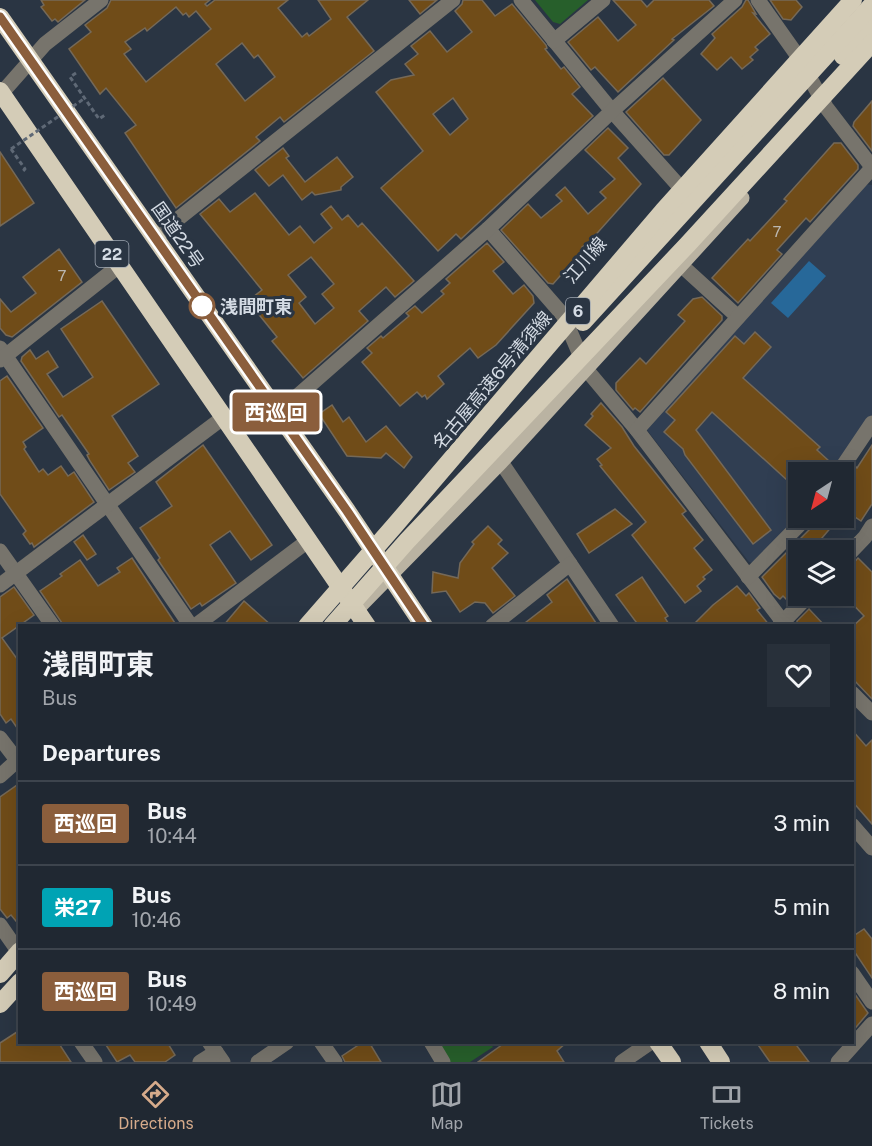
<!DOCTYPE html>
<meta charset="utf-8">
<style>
body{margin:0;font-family:"Public Sans","Noto Sans JP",sans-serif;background:#28303a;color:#f1f3f6;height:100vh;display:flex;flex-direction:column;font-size:22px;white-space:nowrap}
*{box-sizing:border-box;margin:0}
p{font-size:20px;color:#a2a6ac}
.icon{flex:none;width:33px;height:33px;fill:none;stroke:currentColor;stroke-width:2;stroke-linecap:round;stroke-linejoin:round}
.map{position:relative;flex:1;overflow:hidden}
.side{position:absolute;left:18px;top:624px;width:836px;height:420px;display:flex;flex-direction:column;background:#202832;border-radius:0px;box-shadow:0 6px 24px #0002,0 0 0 2px #3d444d}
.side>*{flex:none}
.badge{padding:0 12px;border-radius:4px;font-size:21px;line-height:39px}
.needle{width:39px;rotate:216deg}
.fabs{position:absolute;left:788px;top:462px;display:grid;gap:12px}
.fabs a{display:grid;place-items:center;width:66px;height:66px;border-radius:0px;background:#202832;box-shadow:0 6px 24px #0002,0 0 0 2px #3d444d;font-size:30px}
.map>.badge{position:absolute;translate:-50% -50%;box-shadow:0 0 0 3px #fff}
h2{padding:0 24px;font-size:22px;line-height:54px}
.round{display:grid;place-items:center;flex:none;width:63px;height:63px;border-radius:0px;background:#28303a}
.overview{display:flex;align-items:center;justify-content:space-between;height:102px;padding:0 24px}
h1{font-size:28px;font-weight:700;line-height:45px}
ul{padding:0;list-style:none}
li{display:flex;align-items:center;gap:18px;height:84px;padding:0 24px;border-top:2px solid #3d444d}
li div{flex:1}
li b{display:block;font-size:22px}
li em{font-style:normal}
li .badge{min-width:66px;font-weight:700;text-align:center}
.menu{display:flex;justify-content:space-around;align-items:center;height:84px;border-top:2px solid #3d444d;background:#202832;font-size:16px;color:#a2a6ac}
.menu a{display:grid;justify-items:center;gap:3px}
.menu .active{color:#d6ab8b}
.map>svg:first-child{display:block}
</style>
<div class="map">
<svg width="872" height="1062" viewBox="0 0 872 1062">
<rect width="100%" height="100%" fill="#2a3543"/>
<polygon fill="#303e52" points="864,184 872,185 872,415 834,472 798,472 798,518 755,564 749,562 647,430"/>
<g fill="#275f2b">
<polygon points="535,0 588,0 560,24 553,22"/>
<polygon points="438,1043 490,1043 493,1047 470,1062 450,1062"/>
</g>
<polygon fill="#276899" points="809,261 826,276 788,318 771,303"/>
<g fill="#704c18" stroke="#756958" stroke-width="1.5" fill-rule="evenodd">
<polygon points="41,0 85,0 58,22 55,19 52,21 41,7 44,5"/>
<path d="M111,0h99l-5,4 2,2 8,-6h73l-10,8 24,29 5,-4 2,3 22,-17 -13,-19h50l-21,17 27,34 -90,71 -4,-5 -24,20 4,4 -84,67 -51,-75 11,-8 -30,-37 -6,6 -31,-45 22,-17 -6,-7 22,-17zM176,7l7,8 3,-2 3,4 7,-6 15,18 -65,53 -22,-28 7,-5 -6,-7 20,-14 2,3zM242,43l12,15 4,-3 17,22 -30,24 -29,-37z"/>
<polygon points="409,0 437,0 420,14"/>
<path d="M463,0h19l13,16 17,-12 34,41 1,3 -2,1 16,20 3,-2 16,20 -8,7 21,22 -132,123 -5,-5 -18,17 -57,-63 42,-37 -47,-59 15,-12 23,-5 -9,-11 13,-10 -7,-8 19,-15 17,21 25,-20 -17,-21 7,-7zM453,98l15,21 -18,16 -17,-21z"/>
<polygon points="613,0 641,0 647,7 654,0 709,0 714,6 672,39 674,40 618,92 595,67 591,70 568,42 598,17 618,41 636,25"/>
<polygon points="746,0 748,0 756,14 753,13 770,34 755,47 758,50 750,57 753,60 742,69 731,57 717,70 701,54 715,38 712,34 742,7"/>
<polygon points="770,0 796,0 802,7 791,20 783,19"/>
<polygon points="663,78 701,120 669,155 664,155 626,112"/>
<polygon points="872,101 872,151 853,126 854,122"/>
<polygon points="608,128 628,148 618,158 641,184 591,240 582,247 584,249 553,284 548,283 501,230 528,204 541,218 562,201 556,195 565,187 588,214 606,198 600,192 615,179 585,150"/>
<polygon points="834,143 841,143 858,165 858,169 810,222 806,218 777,250 782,254 738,303 712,278 748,239 750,241 787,201 784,199"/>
<polygon points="283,148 289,156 286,158 305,182 337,157 353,177 341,187 341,190 315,195 312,192 302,200 283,175 269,186 255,170"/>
<polygon points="0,152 34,203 0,226"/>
<path d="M255,193l34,42 11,-9 14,17 18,-15 -11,-14 10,-8 11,14 6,-5 10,12 4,-4 52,58 -19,16 -9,-10 -27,24 9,10 -65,57 -31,-37 5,-4 -29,-36 14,-11 -62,-76 19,-15 11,13zM311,257l23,27 -12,10 12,14 -19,16 -16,-21 7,-6 -18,-22z"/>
<polygon points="487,243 504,262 493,271 513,294 524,285 533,296 534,303 496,345 478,358 470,348 438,376 444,384 427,399 425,395 422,397 417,392 400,406 362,362 372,353 367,348 381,336 383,338 409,316 406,313 415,306 422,313 444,294 441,291 450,283 446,279"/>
<polygon points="59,249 82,282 12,337 6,335 0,328 0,299 11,312 36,293 23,277"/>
<polygon points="702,297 722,316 722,320 640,412 635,408 633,410 616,390 616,383 640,358 646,364 685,321 678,315 693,299"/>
<polygon points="102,301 159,384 112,416 138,456 128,463 135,472 109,490 90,461 87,455 89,454 62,415 59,417 21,361 22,357 30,350 36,359 48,351 58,367 47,374 63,397 93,377 61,329"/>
<polygon points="755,332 771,347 743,378 820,447 817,450 829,461 818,472 798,472 798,490 712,412 696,430 771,530 753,544 685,455 683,449 664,432 675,420 666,412 735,336 744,344"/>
<polygon points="7,376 43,428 23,442 26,447 24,449 39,472 43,469 48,475 61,466 68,476 74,472 94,502 34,547 32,543 30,544 23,534 26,531 0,494 0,381"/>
<polygon points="601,403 622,427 634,446 686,511 682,514 703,540 694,548 712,570 703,577 705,579 697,586 701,591 685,603 632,535 646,522 600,466 602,465 597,459 611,448 585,425 593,416 591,414"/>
<polygon points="332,405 343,422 349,417 366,442 386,426 412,457 404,468 386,453 381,458 347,456 319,414"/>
<polygon points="203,445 272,545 251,560 230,531 210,545 236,583 202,606 200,603 191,609 158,560 160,558 140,528 172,506 156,482"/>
<polygon points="872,445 872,504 861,521 843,509 843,481 848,479 856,467 857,468"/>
<polygon points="615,509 632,524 589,553 577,534"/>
<polygon points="821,518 839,518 822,538 835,550 798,550 798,592 789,602 783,596 780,599 774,594 762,577"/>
<polygon points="488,526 502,540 498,544 508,553 492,568 515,596 493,613 485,603 475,602 460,612 446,591 432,593 433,572 458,578 460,563 474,544 472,542"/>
<polygon points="83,535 96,554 87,560 74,542"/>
<polygon points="132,558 177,626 64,626 40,591 62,576 60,574 80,560 98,586 120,572 117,568"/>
<polygon points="858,558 872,572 872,699 852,678 852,627 864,616 843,594 843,569 850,567"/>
<polygon points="642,577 668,616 665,618 670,626 639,626 616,595"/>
<polygon points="567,579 598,626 521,626 552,602 547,595"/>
<polygon points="737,586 746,596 749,593 760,608 757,610 770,626 692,626 713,605"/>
<polygon points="14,587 34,615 2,638 20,663 20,732 11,719 6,723 0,714 0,597"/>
<polygon points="244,601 272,626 223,626"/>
<polygon points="809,609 825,626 797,626 797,621"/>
<polygon points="852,730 866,746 872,740 872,824 852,801"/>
<polygon points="20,783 20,926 11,915 7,918 0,909 0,797"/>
<polygon points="864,929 872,939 872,978 852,948 852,937"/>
<polygon points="852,990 868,1013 852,1032"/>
<polygon points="20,1030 20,1042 58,1042 71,1062 0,1062 0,1043"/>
<polygon points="104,1042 167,1042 175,1055 165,1062 135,1062 130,1055 117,1062"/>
<polygon points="363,1042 369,1042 381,1062 345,1062 342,1056"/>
<polygon points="506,1042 567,1042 557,1051 564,1062 478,1062"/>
<polygon points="756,1042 794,1042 809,1062 770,1062"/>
</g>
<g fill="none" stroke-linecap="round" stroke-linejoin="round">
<g stroke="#5f6976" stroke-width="3" stroke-dasharray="4.5 3" stroke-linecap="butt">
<polyline points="76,73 70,77 99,119 105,115"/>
<polyline points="11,149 25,169 22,172"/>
</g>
<g stroke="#77746c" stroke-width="15">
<polyline points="521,0 612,111 678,185"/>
<polyline points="758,0 797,55 826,107 872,167"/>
<polyline points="554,41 603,0"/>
<polyline points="0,95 45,44 101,0"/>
<polyline points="488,229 563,315 586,369 637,430 786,626"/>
<polyline points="154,238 453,0"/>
<polyline points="681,265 738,317"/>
<polyline points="0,348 191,626"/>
<polyline points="0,360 120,265"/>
<polyline points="277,414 488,229 612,111 735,0"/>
<polyline points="637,430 872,168"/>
<polyline points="501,462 612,626"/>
<polyline points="839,472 872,423"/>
<polyline points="0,551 53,626"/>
<polyline points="843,560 865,537 872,526"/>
<polyline points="748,577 806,518"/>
<polyline points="0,585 224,417"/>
<polyline points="195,626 309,540"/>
<polyline points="492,626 570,564"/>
<polyline points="779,626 808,596"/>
<polyline points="852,693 872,713"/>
<polyline points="0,738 20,764"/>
<polyline points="0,776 20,758"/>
<polyline points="852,825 872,848"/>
<polyline points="0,925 16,948"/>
<polyline points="852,973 872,1002"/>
<polyline points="81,1042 95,1062"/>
<polyline points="209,1042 223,1062"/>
<polyline points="321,1042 335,1062"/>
<polyline points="431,1042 443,1062"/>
<polyline points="200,1062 216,1052"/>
<polyline points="258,1062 287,1042"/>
<polyline points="622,1062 651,1042"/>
<polyline points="838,1062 872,1024"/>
</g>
<polyline stroke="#bab3a2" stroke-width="15" points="359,607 501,462 742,198"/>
<g stroke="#d4ccb7" stroke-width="18">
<polyline points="0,17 347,511 424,626"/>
<polyline points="0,91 367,626"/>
<polyline points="0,974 20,951"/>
<polyline points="0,1004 20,982"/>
<polyline points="658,1042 672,1062"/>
<polyline points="708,1042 721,1062"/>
</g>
<polyline stroke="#5f6976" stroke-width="3" stroke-dasharray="4.5 3" stroke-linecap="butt" points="11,149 85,98"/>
<g stroke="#d4ccb7" stroke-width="18">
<polyline points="843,56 872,24"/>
<polyline points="583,322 872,5"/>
<polyline points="307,626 396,524 663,211 853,0"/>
<polyline points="332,626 407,541 688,244 872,43"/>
</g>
</g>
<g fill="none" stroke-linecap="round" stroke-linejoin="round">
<defs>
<polyline id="line" points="0,17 347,511 424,626"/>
</defs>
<use href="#line" stroke="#fff" stroke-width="14"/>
<use href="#line" stroke="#8b5e3c" stroke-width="9"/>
</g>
<circle fill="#fff" stroke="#8b5e3c" stroke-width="3" cx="202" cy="306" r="12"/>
<g text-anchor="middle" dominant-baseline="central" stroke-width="6" stroke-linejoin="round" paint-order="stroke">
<g font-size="15" fill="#bbb7b1">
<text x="777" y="231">7</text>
<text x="62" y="275">7</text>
</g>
<g fill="#2a3543" stroke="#a1a9b4" stroke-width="1.5">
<rect x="95.5" y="241" width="33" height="26" rx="4.5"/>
<rect x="566" y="298" width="24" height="26" rx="4.5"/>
</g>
<g font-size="16" font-weight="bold" fill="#d4dbe4">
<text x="112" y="254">22</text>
<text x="578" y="311">6</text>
</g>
<g font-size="18" fill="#d4dbe4" stroke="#2a3543">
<text transform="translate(178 235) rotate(55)">国道22号</text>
<text transform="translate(585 260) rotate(-49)">江川線</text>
<text transform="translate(492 380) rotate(-50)">名古屋高速6号清須線</text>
</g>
<g font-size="18" font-weight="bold" fill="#d4dbe4" stroke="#2a3543" text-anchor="start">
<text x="220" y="306">浅間町東</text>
</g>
</g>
</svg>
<div class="fabs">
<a><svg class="needle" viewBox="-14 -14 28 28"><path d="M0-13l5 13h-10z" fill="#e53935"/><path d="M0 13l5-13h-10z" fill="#a2a6ac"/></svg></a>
<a><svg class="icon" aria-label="layers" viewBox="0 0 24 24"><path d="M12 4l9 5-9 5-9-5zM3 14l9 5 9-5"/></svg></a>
</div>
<b class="badge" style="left:276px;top:412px;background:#8b5e3c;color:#fff">西巡回</b>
<section class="side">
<div class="overview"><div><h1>浅間町東</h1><p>Bus</p></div><a class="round"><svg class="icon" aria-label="heart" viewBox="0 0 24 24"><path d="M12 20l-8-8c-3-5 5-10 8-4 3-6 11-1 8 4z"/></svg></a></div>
<h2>Departures</h2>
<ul>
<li><span class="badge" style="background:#8b5e3c;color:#fff">西巡回</span><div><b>Bus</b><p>10:44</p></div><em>3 min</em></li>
<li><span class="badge" style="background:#00a3b4;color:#fff">栄27</span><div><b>Bus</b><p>10:46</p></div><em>5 min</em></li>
<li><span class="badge" style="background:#8b5e3c;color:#fff">西巡回</span><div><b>Bus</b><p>10:49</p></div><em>8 min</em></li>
</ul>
</section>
</div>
<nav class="menu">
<a class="active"><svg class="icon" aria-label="directions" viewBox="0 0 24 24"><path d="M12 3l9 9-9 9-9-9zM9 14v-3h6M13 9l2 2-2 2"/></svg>Directions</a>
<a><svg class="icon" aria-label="map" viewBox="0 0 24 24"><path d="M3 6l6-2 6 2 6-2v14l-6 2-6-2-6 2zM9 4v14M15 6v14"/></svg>Map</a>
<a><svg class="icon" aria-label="tickets" viewBox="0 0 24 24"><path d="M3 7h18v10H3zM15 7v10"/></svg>Tickets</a>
</nav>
